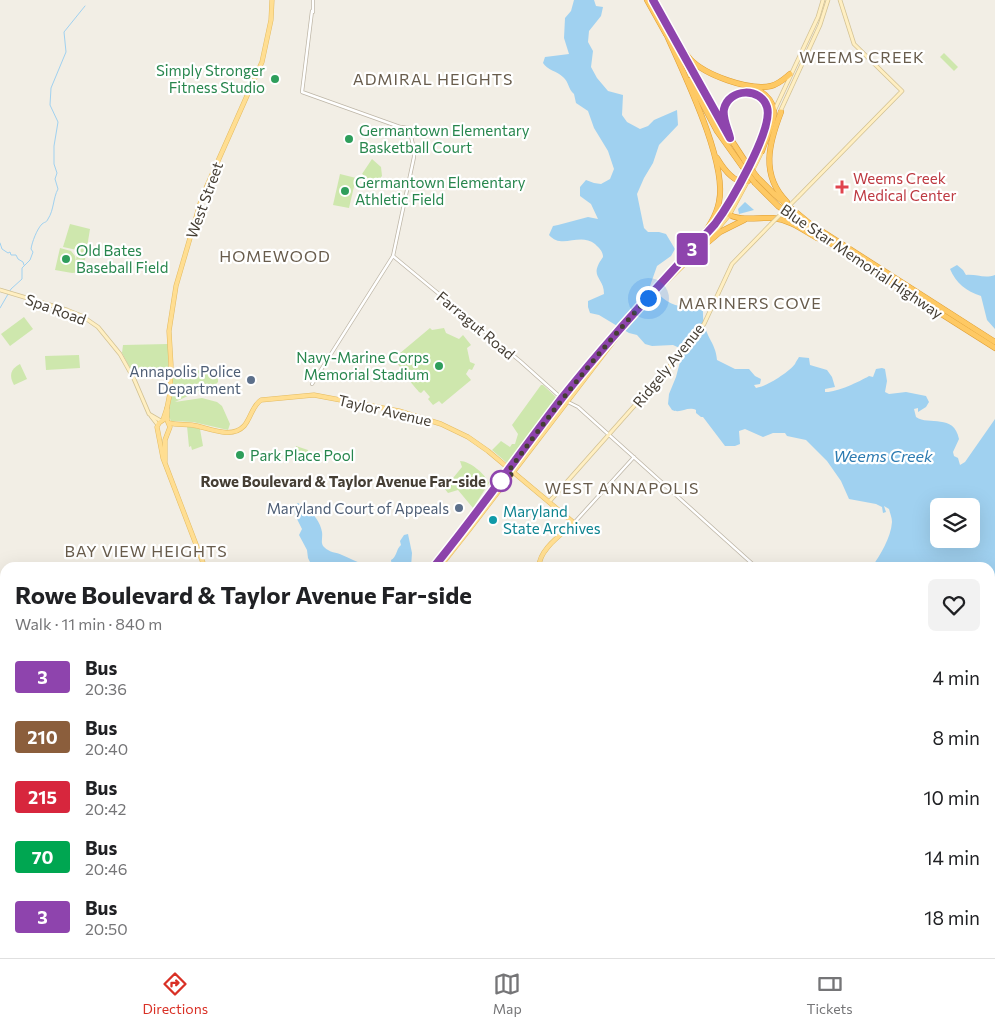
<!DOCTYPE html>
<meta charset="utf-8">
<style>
body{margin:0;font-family:Commissioner,sans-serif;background:#f2f2f2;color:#202124;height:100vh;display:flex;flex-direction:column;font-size:19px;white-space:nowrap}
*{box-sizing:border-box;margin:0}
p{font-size:16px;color:#757577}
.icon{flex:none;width:28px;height:28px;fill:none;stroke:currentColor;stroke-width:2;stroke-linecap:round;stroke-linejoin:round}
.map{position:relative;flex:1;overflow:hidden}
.sheet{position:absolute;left:0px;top:562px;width:995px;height:396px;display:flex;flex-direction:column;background:#fff;border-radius:15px 15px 0 0;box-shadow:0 5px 20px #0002}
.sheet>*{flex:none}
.badge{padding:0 10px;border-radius:4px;font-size:18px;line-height:32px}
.tools{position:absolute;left:930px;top:498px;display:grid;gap:10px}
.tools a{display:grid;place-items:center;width:50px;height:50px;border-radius:8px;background:#fff;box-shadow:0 5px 20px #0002;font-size:25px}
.you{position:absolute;width:25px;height:25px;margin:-12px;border:4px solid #fff;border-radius:50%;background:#1a73e8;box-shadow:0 0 0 8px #1a73e833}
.map>.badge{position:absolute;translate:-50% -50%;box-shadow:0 0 0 2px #fff}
.round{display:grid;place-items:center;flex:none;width:52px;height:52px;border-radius:8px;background:#f2f2f2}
.headline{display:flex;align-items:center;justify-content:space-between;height:85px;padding:0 15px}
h1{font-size:24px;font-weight:700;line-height:38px}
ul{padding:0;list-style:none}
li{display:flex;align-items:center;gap:15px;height:60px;padding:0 15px}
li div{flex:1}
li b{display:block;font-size:19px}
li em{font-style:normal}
li .badge{min-width:55px;font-weight:700;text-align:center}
.dock{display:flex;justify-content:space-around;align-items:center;height:70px;border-top:1px solid #e0e0e0;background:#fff;font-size:14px;color:#757577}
.dock a{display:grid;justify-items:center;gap:2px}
.dock .current{color:#d93025}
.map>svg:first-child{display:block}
</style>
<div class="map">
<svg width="995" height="958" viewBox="0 0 995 958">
<rect width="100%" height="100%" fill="#f2eee5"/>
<g fill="#cee7ad">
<polygon points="944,53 958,67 954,71 940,57"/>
<polygon points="372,159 381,167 382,176 375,184 362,174"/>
<polygon points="340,174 356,178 349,208 333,205"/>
<polygon points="70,224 90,229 83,272 72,273 55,270 60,248 71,251 75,256 76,262 77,250 63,247"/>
<polygon points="119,263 134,266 132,275 117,273"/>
<polygon points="24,317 33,329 10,346 1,334"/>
<path d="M430,328l2,2 12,-2 2,5 13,6 4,-4 8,10 -4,3 3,14 5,2 -3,6 -3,-1 -3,5 5,6 -29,24 -3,-3 -6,4 -5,-6 2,-2 -6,-7 -3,3 -2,-1c-4,-5 -11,-12 -13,-17l3,-3 -6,-6 -2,2 -5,-6 6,-5 -3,-3z"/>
<polygon points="168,344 169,377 136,379 122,353 123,345"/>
<polygon points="79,355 80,368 46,370 45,356"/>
<path d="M20,364l7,15 -13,6c-5,-9 -4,-16 6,-21z"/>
<polygon points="173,369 218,371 218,382 214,386 207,387 175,402 202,398 217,402 222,406 230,424 228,430 193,422 171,421 169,417"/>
<polygon points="541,385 543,385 557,398 557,402 512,461 507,463 492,450 501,441 510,447 512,444 515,444 518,434 512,425"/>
<polygon points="187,426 200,429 203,446 192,450 191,446 189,447"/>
<polygon points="296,446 308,450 306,463 295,458"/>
<path d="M460,461c10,0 25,13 29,22l-16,25 -15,-18 -10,3 -7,-9 8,-1 13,-16z"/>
<polygon points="406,954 444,954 440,958 402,958"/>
<polygon points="449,954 490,954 486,958 446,958"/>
<polygon points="803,954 852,954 855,958 809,958"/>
</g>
<g fill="#a0d1f0" fill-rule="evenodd">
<path d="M574,0h20l2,6 7,1 -2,9 -12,15 -1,11 5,9 -2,16 6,11 11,13 15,4 -1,20 5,7 13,7 8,-3 6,-6 23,-10 1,15 -19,20 -6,18 -9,15 -7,16 7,34 4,4h11l7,2 9,15 -4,7 -14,10 -7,20c8,8 17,18 30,20 11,2 12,0 23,5 -1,24 13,30 14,49l18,9h14l6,7 6,3 -1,5 -6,1 2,3c10,-1 33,-16 39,-24 1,-3 3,-5 4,-7l10,1 1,7 17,5 5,7 3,10 -10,2v3c10,1 34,-10 44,-16l4,1 3,-8 6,-1 3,1 2,12 -2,11 4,2 17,-2 20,4 3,6 -3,5 -8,5v-4l-4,1 2,8c13,9 38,-4 43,22l-6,13 1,4 4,2 2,7 5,-3 30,-43v433l-5,2v-286l-118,-1c8,-12 19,-29 20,-45 0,-4 -2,-9 -3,-13l-5,-3 2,6 -3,1 -1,-6 -6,-3 -27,-5 -8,-18 -14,-20 -21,-21 -19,-4 -2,-3h-12l-10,4 -18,-8 -6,2 1,13 -5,2h-10l-22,-29h-2l-5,-4v-3c-9,-4 -15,4 -24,0l-4,-6 1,-10 7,-17 5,-19 5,-7 -13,-6 -21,1 -7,-2 -8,-9 -8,-2 -30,-18 -9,-2 -2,-6v-6l16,-7c0,-18 -16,-16 -1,-37 0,-6 -4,-9 -8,-13 -16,-12 -33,6 -46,-9l4,-9 5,-1 30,-8 10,2 -7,-15 -11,-8v-9l6,-7 8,3 7,1 9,-5 4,-10 -6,-18 -14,-23 -6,-17 -12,-8 -2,-9c-6,-5 -5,-12 -11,-17 -6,-6 -16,-7 -20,-14l2,-6 24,-3 -5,-16 1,-20 6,-7zM939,506h32v33h-32z"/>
<polygon points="745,202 754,210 739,214 738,209"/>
<path d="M957,265l6,5 3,5c11,-1 18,4 29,0v54l-8,-9 -6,-24c-15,-5 -25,-13 -31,-27z"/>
<path d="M298,503c11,6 22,16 24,29 1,6 -2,11 2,15 6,6 12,5 18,8 8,3 14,7 22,9l2,3h-46l-9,-3 -3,-6 -1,-8 -8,-15 3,-6 -7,-14 -1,-9z"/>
<path d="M408,534l4,19 -1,14h-19l-1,-7c6,-3 5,-11 10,-15l-1,-4 4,-6z"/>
<polygon points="0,592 5,593 5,649 0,638"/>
<polygon points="0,743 5,745 5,766 0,768"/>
<polygon points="31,954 190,954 194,958 33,958"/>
<polygon points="496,954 771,954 771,958 493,958"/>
</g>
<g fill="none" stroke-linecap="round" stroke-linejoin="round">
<g stroke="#a0d1f0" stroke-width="1">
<polyline points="0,243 2,249 8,253 10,252 11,255 16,255 18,259 23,262 24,265"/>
<path d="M0,308l11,-19 11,-10v-11l8,-8 3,-8 -2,-3c1,-7 6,-20 11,-25 4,-3 4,-1 6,-5 6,-9 5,-21 10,-30l-3,-10 2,-6 -3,-9v-18l4,-24 -8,-17 1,-17 15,-36 -2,-20 21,-26"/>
</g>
<defs>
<g id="tertiary">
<polyline points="312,11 302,92 400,127 409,128 414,149 414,157 393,256 312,384"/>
<polyline points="313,12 313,0"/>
<polyline points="393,256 520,361 558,395"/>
<polyline points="562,399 578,407 757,568"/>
<polyline points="574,523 634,457"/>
</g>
<g id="secondary">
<polyline points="775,109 818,17 823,0"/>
<polyline points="780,112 820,25 828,0"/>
<polyline points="798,197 902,91 854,44 840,0"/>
<polyline points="0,290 67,310 82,316 98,327 120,354 134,379 149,414 161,421"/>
<polyline points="686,346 704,324 732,264 771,224"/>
<polyline points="151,416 158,425"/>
<polyline points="549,502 683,351"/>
<polyline points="0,926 5,924"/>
</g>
<g id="primary">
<polyline points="752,171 762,151"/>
<polyline points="707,233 729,204 758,147"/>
<polyline points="710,238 729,215 748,180"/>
<polyline points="163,420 167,408 170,393 171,365 169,331 176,286 202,197 262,62 271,20 272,0"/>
<polyline points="163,420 159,423 157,427 163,458 205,568"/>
<path d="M169,423c8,2 15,1 23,2 15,2 39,15 52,1 7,-8 8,-20 17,-26l53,-5 85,16 42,13 27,13 20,14 86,72c-12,11 -36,27 -35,45"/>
<polyline points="165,461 165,440 170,427 167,420 167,408"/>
<polyline points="434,568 562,399 617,332 697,244"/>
<polyline points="439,568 469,530 619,334 661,287 702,247"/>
<polyline points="793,954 799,958"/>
</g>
<g id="motorway">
<polyline points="647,0 666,34"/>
<path d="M653,0c12,19 22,42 37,59 15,16 59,32 81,27 8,-2 13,-7 19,-12"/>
<path d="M665,31c17,39 63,131 54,171 -3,16 -13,30 -24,43"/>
<polyline points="684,55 730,138 745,161"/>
<polyline points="690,80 717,131 742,166"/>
<path d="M753,87c35,17 17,38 9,64"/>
<path d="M781,112c-12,31 -21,63 6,90"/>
<path d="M727,128c-15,-43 39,-47 41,-15 1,12 -8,22 -10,34"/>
<path d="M717,158c6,10 18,27 31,23"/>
<polyline points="757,177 774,194 809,223 995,342"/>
<polyline points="755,183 778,206 809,228 848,255 995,348"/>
<path d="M729,204l-2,9c10,9 33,4 46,5 17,2 30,12 44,20"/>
<polyline points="701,248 720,232 744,220"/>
</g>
</defs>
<use href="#tertiary" stroke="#beb6a7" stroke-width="4"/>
<use href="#secondary" stroke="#d3c294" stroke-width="4.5"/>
<use href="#primary" stroke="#e4bb61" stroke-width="5"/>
<use href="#motorway" stroke="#de9d33" stroke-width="6"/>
<use href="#tertiary" stroke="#fff" stroke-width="2.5"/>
<use href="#secondary" stroke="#ffefc2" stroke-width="3"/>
<use href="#primary" stroke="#ffde92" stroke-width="4"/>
<use href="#motorway" stroke="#fec964" stroke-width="5"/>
<defs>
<polyline id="secondary-bridge" points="771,224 798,197"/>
<g id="motorway-bridge">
<polyline points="745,161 757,177"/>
<polyline points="742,166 755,183"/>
</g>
</defs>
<use href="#secondary-bridge" stroke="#d3c294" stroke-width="4.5" stroke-linecap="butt"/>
<use href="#motorway-bridge" stroke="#de9d33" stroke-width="6" stroke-linecap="butt"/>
<use href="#secondary-bridge" stroke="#ffefc2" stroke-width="3"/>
<use href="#motorway-bridge" stroke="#fec964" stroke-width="5"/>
</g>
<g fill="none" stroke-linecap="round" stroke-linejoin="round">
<defs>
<path id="line" d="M433,568c45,-55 86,-114 129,-170 48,-61 101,-116 153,-174 14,-19 59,-95 52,-117 -6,-20 -38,-19 -43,2 -2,9 4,20 6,29l-77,-138"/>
</defs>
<use href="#line" stroke="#fff" stroke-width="11"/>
<use href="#line" stroke="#8e44ad" stroke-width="8"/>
<path stroke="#453e34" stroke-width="5" stroke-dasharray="0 9" d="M501,481l1,4 11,-13 -3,-3c43,-59 88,-117 138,-171"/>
</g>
<g fill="#2e9e5b" stroke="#fff" stroke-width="2">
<circle cx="275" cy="79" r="5"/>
<circle cx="349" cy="139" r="5"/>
<circle cx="345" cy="191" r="5"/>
<circle cx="66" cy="259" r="5"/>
<circle cx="439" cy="366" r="5"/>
<circle cx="240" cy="455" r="5"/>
</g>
<path fill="#e0444e" stroke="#fff" stroke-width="2" d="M839.5 179.5h5v5h5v5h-5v5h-5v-5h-5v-5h5z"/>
<g fill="#5c6f8a" stroke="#fff" stroke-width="2">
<circle cx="251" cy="380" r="5"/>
<circle cx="459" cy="508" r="5"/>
</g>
<circle fill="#fff" stroke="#8e44ad" stroke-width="2.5" cx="501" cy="481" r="10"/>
<circle fill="#0f9aa8" stroke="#fff" stroke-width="2" cx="493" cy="520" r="5"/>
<g text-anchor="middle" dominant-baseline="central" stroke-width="4.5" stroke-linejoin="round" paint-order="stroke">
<g font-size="15" fill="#27864d" stroke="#fff" text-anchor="start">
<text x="265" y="70" text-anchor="end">Simply Stronger<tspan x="265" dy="17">Fitness Studio</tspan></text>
<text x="359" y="130">Germantown Elementary<tspan x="359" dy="17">Basketball Court</tspan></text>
<text x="355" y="182">Germantown Elementary<tspan x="355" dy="17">Athletic Field</tspan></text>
<text x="76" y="250">Old Bates<tspan x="76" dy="17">Baseball Field</tspan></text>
<text x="429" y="357" text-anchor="end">Navy-Marine Corps<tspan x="429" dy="17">Memorial Stadium</tspan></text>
<text x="250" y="455">Park Place Pool</text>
</g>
<g font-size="15" fill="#be3a42" stroke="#fff" text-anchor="start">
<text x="853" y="178">Weems Creek<tspan x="853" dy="17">Medical Center</tspan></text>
</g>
<g font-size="15" fill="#453e34" stroke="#fff">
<text transform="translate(204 200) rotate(-70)">West Street</text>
<text transform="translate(862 261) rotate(34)">Blue Star Memorial Highway</text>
<text transform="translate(56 309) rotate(20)">Spa Road</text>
<text transform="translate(476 325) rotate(40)">Farragut Road</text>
<text transform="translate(668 365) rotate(-51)">Ridgely Avenue</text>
<text transform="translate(385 410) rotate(13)">Taylor Avenue</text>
</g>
<g font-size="15" fill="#4e5e75" stroke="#fff" text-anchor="end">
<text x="241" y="371">Annapolis Police<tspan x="241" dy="17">Department</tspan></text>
<text x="449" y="508">Maryland Court of Appeals</text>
</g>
<g font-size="15" font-weight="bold" fill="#453e34" stroke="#fff" text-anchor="end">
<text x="486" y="481">Rowe Boulevard &amp; Taylor Avenue Far-side</text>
</g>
<g font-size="15" fill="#0d838f" stroke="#fff" text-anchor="start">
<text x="503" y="511">Maryland<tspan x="503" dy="17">State Archives</tspan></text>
</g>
<g font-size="16" letter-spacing="1" fill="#685c4c" stroke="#fff">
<text x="862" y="56">WEEMS CREEK</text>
<text x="433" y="78">ADMIRAL HEIGHTS</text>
<text x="275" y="255">HOMEWOOD</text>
<text x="750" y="302">MARINERS COVE</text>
<text x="622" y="487">WEST ANNAPOLIS</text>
<text x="146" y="550">BAY VIEW HEIGHTS</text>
</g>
<g font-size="16" font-style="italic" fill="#2d7bb1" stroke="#fff">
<text x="883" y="455">Weems Creek</text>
</g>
</g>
</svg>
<div class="tools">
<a><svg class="icon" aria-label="layers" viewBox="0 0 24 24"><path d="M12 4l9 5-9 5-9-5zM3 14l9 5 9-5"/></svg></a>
</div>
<div class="you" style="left:648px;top:298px"></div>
<b class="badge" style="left:692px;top:249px;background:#8e44ad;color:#fff">3</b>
<section class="sheet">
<div class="headline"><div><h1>Rowe Boulevard &amp; Taylor Avenue Far-side</h1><p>Walk · 11 min · 840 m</p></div><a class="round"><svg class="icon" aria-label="heart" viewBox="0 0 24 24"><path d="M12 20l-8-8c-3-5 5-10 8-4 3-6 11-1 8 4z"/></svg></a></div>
<ul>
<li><span class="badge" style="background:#8e44ad;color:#fff">3</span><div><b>Bus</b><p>20:36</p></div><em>4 min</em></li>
<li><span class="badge" style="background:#8b5e3c;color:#fff">210</span><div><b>Bus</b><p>20:40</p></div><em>8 min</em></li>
<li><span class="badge" style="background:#d7263d;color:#fff">215</span><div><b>Bus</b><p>20:42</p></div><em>10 min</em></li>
<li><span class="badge" style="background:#00a651;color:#fff">70</span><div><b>Bus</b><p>20:46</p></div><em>14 min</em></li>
<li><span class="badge" style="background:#8e44ad;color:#fff">3</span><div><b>Bus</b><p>20:50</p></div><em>18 min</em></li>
</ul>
</section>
</div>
<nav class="dock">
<a class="current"><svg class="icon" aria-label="directions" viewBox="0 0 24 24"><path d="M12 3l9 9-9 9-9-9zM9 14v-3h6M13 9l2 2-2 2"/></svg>Directions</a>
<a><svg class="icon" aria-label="map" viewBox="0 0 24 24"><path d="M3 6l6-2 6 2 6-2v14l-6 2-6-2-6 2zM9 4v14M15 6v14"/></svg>Map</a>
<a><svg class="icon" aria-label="tickets" viewBox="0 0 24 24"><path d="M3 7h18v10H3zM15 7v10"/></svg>Tickets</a>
</nav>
